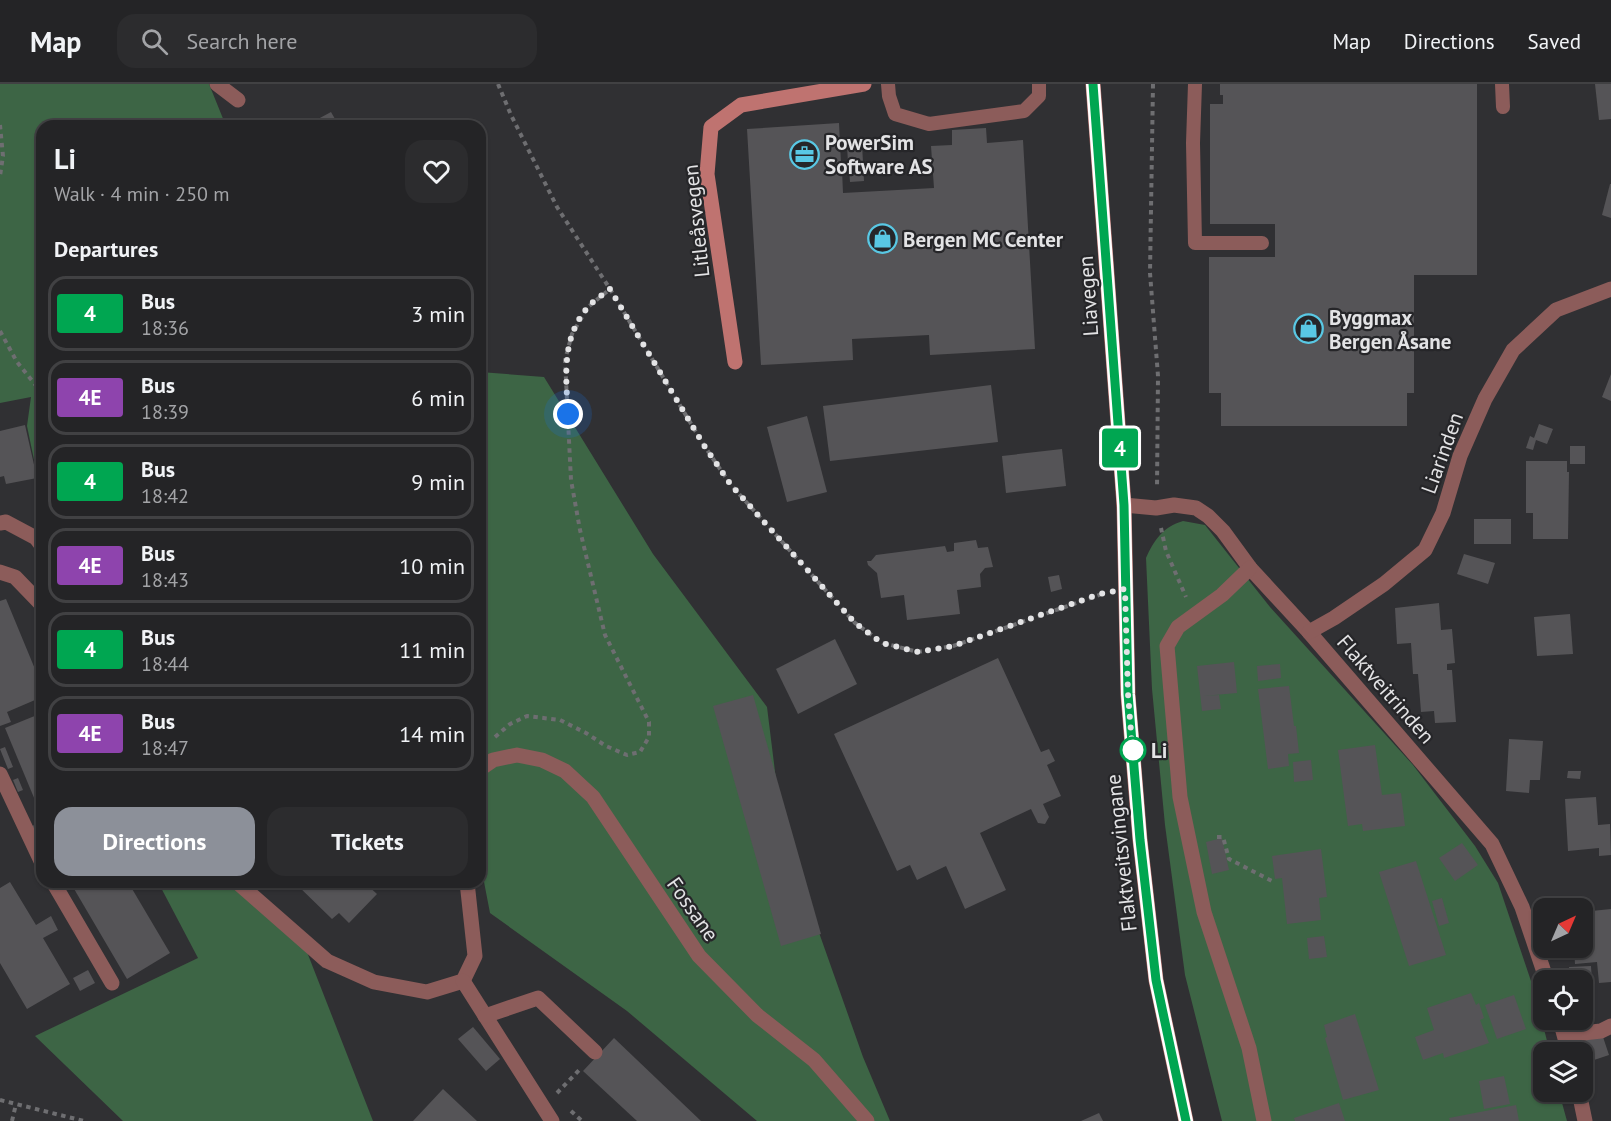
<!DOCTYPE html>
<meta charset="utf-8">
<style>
body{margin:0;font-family:"PT Sans",sans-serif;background:#2c2c2e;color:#f1f3f6;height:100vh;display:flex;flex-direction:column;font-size:22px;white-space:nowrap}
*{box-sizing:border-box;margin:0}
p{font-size:20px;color:#a3a4a7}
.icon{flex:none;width:33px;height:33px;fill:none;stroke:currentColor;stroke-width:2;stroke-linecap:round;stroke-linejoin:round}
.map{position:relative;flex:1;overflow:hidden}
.panel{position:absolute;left:36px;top:36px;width:450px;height:768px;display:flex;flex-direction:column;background:#242426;border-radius:18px;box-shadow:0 2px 4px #0004,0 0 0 2px #414143}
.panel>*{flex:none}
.badge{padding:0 12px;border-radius:4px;font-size:21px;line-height:39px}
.needle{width:39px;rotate:44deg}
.buttons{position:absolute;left:1533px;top:814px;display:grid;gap:12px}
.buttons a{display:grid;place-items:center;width:60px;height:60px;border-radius:12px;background:#242426;box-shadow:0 2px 4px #0004,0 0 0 2px #414143;font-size:30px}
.you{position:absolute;width:30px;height:30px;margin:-15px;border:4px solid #fff;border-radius:50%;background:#1a73e8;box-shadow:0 0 0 9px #1a73e833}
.map>.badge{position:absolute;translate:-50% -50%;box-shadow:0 0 0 3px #fff}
h2{padding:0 18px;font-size:22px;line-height:54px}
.round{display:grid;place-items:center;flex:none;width:63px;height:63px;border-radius:18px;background:#2c2c2e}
.head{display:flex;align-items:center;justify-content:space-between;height:102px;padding:0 18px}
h1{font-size:28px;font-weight:700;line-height:45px}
.cta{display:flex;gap:12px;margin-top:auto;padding:12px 18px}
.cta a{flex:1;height:69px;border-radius:18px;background:#8c9099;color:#fff;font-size:24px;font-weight:700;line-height:69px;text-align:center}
.cta a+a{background:#2c2c2e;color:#f1f3f6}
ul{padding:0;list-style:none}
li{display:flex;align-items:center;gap:18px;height:75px;margin:0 12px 9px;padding:0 6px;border:3px solid #414143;border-radius:18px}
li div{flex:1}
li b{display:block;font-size:22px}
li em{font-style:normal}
li .badge{min-width:66px;font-weight:700;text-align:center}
header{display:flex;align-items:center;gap:36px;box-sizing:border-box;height:84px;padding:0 30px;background:#242426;border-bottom:2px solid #414143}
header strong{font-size:28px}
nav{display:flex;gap:33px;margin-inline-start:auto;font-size:21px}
.search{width:420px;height:54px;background:#2c2c2e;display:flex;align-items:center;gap:15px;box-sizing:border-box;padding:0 21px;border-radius:18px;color:#a3a4a7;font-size:22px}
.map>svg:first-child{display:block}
</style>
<header>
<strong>Map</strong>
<div class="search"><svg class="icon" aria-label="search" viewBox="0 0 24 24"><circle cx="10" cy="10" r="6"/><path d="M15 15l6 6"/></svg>Search here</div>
<nav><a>Map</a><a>Directions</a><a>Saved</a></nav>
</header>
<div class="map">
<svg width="1611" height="1037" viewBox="0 0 1611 1037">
<rect width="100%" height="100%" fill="#303033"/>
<g fill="#3d6545">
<polygon points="0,0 209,0 226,42 42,42 42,390 38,395 27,342 31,313 0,319"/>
<polygon points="480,288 544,293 653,470 767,623 782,744 863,973 890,1037 757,1037 627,927 490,829 480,777"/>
<path d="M1183,437l22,4 65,82 143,158 62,81 23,37 37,110 15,60h-6v39h15l8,29h-345l-37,-146 -20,-150 -13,-136 -6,-131c8,-18 17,-31 37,-37z"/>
<polygon points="158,798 243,798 298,845 373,1037 123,1037 35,952 198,874"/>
</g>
<g fill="#555457">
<polygon points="1220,0 1477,0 1477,191 1414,191 1414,309 1407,309 1407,342 1221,342 1221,309 1209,309 1209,173 1275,173 1275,140 1210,140 1210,20 1223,20 1223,11 1220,11"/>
<polygon points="1595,0 1611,0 1611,35 1599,36"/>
<polygon points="331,28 339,42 305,42"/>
<polygon points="839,39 841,79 848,79 847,61 862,60 864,97 850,98 849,85 842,86 843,109 934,104 931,62 952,61 952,46 986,44 987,59 1023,56 1035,265 930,271 929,251 852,255 853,276 761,281 747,45"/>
<polygon points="1610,100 1611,100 1611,134 1602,131"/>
<polygon points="1611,290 1611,317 1602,313"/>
<polygon points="991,301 998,358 830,377 823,322"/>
<polygon points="807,332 827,408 787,418 767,343"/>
<polygon points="1539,340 1553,345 1547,360 1536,356 1533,366 1526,364 1530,352 1534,354"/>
<polygon points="25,341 37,394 6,400 4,392 0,393 0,347"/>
<rect x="1570" y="362" width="15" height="18"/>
<polygon points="1062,365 1066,402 1006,409 1002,372"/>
<polygon points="1526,377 1567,377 1567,388 1569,388 1568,455 1533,455 1533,429 1526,429"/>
<rect x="1474" y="435" width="37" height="25"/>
<polygon points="976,456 978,464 988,463 993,483 985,484 980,490 981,503 957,506 960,530 907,536 904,511 881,514 877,489 868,481 867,477 871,477 876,471 945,462 947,468 954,467 954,459"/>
<polygon points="1464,470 1495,479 1488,500 1457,490"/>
<polygon points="1059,491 1062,505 1051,508 1048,493"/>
<polygon points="6,515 42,602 42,613 7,628 11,638 0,642 0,517"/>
<polygon points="1439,519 1441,546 1452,545 1455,579 1447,580 1447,586 1452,586 1456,638 1435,639 1434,627 1421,628 1418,590 1413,590 1411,559 1397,560 1395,524"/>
<polygon points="1570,530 1573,570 1537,572 1534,533"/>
<polygon points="835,555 857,600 798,630 776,585"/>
<polygon points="998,574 1041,668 1049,665 1055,677 1047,681 1061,712 1043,720 1049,733 1045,740 1038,739 1031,725 980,749 1006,806 965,825 946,782 917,796 910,781 897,787 834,650"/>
<polygon points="1234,578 1237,609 1203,612 1219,611 1221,625 1202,627 1197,582"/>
<polygon points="1280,580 1281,594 1258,597 1257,582"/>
<polygon points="1289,602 1294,642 1296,642 1299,669 1288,670 1289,682 1268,685 1258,605"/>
<polygon points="753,611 821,850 781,862 713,622"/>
<polygon points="42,629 42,733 5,644"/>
<polygon points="1509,655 1543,657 1540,696 1530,696 1529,709 1506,707"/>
<polygon points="1375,661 1382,711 1401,709 1405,742 1363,747 1362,740 1348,742 1338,666"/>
<polygon points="5,663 13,683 8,685 0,665"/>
<polygon points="1311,676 1313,696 1294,698 1293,678"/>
<polygon points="1568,687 1581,687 1580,695 1567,694"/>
<polygon points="18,694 23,706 18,708 13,696"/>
<polygon points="1596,713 1598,741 1610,740 1611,771 1599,772 1599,764 1568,767 1565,715"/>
<polygon points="37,740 38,742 42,741 42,748 36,751 32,742"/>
<polygon points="1222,754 1229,786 1212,790 1206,758"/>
<polygon points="1462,759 1478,781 1455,797 1439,774"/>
<polygon points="1321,765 1327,813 1319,814 1321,836 1287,840 1282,794 1275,795 1272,772"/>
<polygon points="1416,777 1446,871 1409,882 1379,788"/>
<polygon points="10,798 36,841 51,832 58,846 43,854 70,900 27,925 0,879 0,804"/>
<polygon points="70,798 128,798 170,869 127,895"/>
<polygon points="294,798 368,798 366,800 377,810 349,839 339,829 332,835"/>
<polygon points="1442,814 1449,839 1439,842 1432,817"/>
<polygon points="1611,825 1611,898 1599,899 1597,878 1575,880 1574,864 1582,864 1582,859 1585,859 1582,828"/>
<polygon points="1324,852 1327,873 1309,875 1307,854"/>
<polygon points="1591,882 1593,915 1582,915 1582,897 1570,897 1569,883"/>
<polygon points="88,886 95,899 80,907 73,894"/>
<polygon points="1471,909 1476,921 1479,919 1484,934 1480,936 1489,959 1444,974 1443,969 1423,976 1415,953 1434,946 1427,924"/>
<polygon points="1514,911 1526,945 1497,955 1485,921"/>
<polygon points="1355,930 1379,1006 1343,1016 1325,954 1327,953 1324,941"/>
<polygon points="473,943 500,975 486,987 458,955"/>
<polygon points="1602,950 1609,971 1588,978 1581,958"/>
<polygon points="614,954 701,1037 637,1037 583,987"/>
<polygon points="1504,992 1510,1020 1484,1025 1479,997"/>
<polygon points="443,1005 477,1037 413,1037"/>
<polygon points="1339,1019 1345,1037 1295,1037 1294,1034"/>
<polygon points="1516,1021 1519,1037 1450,1037 1449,1034"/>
<polygon points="1099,1029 1103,1037 1081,1037"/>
</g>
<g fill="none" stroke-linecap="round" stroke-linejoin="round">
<g stroke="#6e6e71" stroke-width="4" stroke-dasharray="4.5 4.5" stroke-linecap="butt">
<polyline points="498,0 511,31 557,123 610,205 705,363 731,401 855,539 883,559 918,568 953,562 1105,509"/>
<polyline points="1153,0 1150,189 1158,292 1157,404"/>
<polyline points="0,41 3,72 0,92"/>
<polyline points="0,247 17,278 42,309"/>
<polyline points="1161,444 1166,467 1186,513"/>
<polyline points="495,653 510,640 527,632 560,636 586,649 606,662 627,671 640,668 649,653 649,638 605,551 580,446 571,396 565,276 572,250 588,223 610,205"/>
<polyline points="1217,753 1223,753 1229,775 1272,797"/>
<polyline points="557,1009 581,984"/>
<polyline points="0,1016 84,1037"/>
<polyline points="571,1027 582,1037"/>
<polyline points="12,1037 16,1020"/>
</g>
<g stroke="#8c5c5a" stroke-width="14">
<polyline points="888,0 889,12 895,30 929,40 1024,27 1039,12 1039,0"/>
<polyline points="1195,0 1193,59 1195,159 1262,159"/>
<polyline points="1502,0 1503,23"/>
</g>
<g stroke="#8c5c5a" stroke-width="15">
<polyline points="217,0 238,16"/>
<polyline points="1124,421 1156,424 1174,421 1196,424 1208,432 1223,447 1250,484 1309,548 1492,760 1522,823 1547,897"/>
<polyline points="0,439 6,438 36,454 42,462"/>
<polyline points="1250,484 1222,511 1178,543 1167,562 1180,713 1204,828 1249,964 1264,1037"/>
<polyline points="0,488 15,493 42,521"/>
<polyline points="1309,548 1334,534 1384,500 1425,466 1443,429 1460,372 1485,315 1513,266 1556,226 1611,205"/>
<polyline points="480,685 493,676 517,671 542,676 565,687 593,713 699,872 757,931 814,976 867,1037"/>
<polyline points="0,690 42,779"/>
<polyline points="53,798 112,899"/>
<polyline points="237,798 327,877 374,898 427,908 463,897 475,872 467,798"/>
<polyline points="463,897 552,1037"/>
<polyline points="485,932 538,914 595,968"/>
<polyline points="1560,936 1569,969"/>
<polyline points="1565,951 1601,947 1611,942"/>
<polyline points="1579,1008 1585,1037"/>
</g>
<g stroke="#bf7370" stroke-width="15">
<polyline points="1093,0 1124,421 1128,611 1140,756 1156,896 1186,1037"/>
<polyline points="735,278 707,90 711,43 741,21 864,0"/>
</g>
</g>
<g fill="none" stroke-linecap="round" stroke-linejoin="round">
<defs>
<polyline id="line" points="1093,0 1124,421 1128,610 1140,756 1156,896 1186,1037"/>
</defs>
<use href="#line" stroke="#fff" stroke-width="14"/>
<use href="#line" stroke="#00a651" stroke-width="9"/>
<path stroke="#e3e3e5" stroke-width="6" stroke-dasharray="0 10.8" d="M568,330c-2,-37 -7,-76 20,-107 6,-7 15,-12 22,-18l95,158 26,38 124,138 27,20 36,9 35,-6 147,-52 25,-5 3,105 5,63v-7"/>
</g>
<defs>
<symbol id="office-ring" viewBox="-11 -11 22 22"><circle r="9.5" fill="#262629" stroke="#59c8e4" stroke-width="1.5"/><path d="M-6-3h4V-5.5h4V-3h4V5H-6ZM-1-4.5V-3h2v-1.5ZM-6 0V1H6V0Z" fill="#59c8e4"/></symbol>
<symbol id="shop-ring" viewBox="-11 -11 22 22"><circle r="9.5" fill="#262629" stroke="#59c8e4" stroke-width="1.5"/><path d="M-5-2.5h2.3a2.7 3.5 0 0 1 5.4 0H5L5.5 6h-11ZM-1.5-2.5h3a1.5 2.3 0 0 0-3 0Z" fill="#59c8e4"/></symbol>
</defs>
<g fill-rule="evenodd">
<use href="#office-ring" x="788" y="54" width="33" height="33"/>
<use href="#shop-ring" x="866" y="138" width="33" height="33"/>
<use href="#shop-ring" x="1292" y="228" width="33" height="33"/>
</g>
<circle fill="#fff" stroke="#00a651" stroke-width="3" cx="1133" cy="666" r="12"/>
<g text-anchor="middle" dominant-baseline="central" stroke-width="4.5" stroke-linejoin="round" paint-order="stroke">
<g font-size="21" font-weight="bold" fill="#e3e3e5" stroke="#262629" text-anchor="start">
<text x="825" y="58">PowerSim<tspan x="825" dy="24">Software AS</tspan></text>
<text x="903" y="155">Bergen MC Center</text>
<text x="1329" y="233">Byggmax<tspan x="1329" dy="24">Bergen Åsane</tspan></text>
</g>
<g font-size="21" fill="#e3e3e5" stroke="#262629">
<text transform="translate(696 137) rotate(-96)">Litleåsvegen</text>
<text transform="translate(1088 212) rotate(-94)">Liavegen</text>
<text transform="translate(1442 369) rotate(-70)">Liarinden</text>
<text transform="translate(1386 605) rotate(49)">Flaktveitrinden</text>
<text transform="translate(1121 769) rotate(-96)">Flaktveitsvingane</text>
<text transform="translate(693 825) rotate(55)">Fossane</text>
</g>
<g font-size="21" font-weight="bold" fill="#e3e3e5" stroke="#262629" text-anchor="start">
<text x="1151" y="666">Li</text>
</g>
</g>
</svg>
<div class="buttons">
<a><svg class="needle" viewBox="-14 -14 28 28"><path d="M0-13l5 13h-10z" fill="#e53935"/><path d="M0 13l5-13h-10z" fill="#a3a4a7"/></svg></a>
<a><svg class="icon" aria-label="locate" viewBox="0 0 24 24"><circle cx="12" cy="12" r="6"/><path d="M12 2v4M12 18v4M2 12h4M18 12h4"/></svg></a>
<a><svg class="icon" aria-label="layers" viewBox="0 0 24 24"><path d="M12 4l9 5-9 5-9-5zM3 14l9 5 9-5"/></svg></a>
</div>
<div class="you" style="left:568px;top:330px"></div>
<b class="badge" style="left:1120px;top:364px;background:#00a651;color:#fff">4</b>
<section class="panel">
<div class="head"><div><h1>Li</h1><p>Walk · 4 min · 250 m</p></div><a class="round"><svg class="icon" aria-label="heart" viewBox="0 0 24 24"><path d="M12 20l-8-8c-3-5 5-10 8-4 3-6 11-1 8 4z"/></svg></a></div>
<h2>Departures</h2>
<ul>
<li><span class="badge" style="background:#00a651;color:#fff">4</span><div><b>Bus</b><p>18:36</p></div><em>3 min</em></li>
<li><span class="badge" style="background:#8e44ad;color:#fff">4E</span><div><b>Bus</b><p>18:39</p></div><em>6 min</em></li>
<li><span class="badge" style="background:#00a651;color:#fff">4</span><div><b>Bus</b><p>18:42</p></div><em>9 min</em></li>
<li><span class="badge" style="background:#8e44ad;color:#fff">4E</span><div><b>Bus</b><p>18:43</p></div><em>10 min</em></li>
<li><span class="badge" style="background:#00a651;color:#fff">4</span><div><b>Bus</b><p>18:44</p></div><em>11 min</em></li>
<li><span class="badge" style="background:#8e44ad;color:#fff">4E</span><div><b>Bus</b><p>18:47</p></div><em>14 min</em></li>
</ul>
<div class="cta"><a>Directions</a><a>Tickets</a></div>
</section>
</div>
